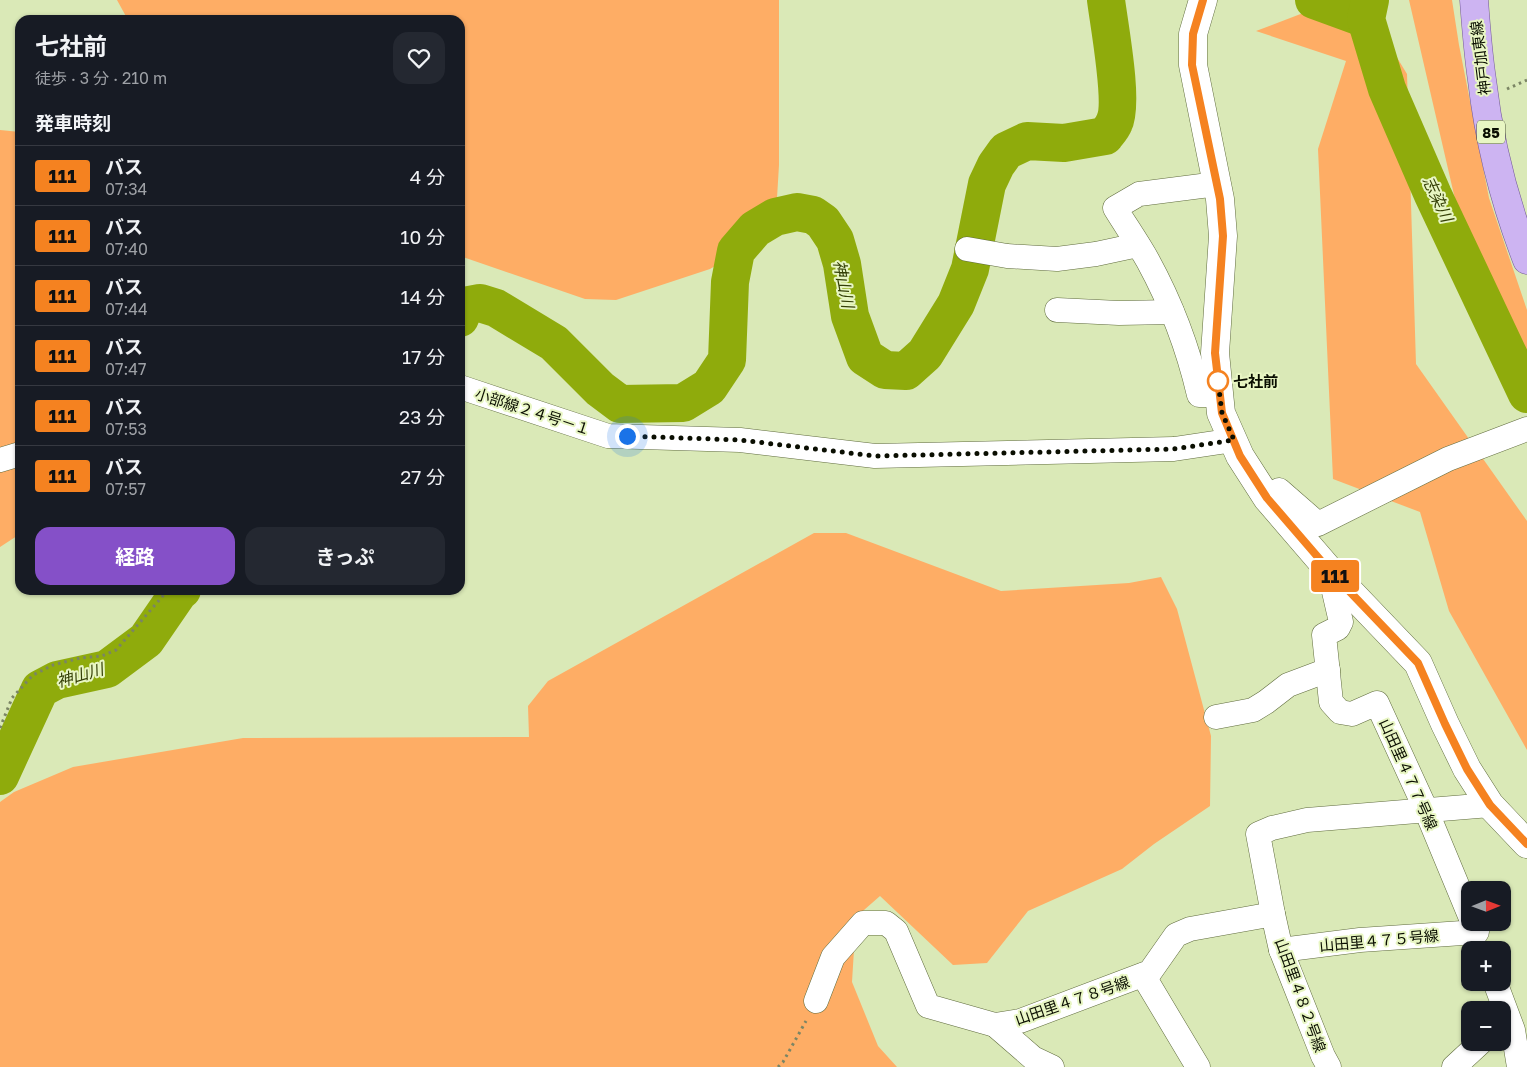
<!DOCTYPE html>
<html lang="ja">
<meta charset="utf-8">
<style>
body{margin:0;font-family:"Golos Text","Noto Sans JP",sans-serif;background:#242831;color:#f1f3f6;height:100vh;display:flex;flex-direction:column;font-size:19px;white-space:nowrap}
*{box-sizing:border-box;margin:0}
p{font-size:16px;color:#9ea1a6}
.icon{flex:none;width:28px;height:28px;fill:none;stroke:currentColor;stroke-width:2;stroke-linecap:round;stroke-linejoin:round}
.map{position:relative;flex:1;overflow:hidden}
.details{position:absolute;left:15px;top:15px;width:450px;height:580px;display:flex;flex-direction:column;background:#171b24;border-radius:15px;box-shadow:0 1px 4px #0004}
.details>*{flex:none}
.badge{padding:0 10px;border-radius:4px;font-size:18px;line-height:32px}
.needle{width:32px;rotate:89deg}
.buttons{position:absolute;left:1461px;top:881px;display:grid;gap:10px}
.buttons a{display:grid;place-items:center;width:50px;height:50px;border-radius:10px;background:#171b24;box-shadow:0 1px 4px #0004;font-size:25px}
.you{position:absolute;width:25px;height:25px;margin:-12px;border:4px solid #fff;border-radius:50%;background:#1a73e8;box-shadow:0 0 0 8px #1a73e833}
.map>.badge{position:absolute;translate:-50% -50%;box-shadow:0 0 0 2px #fff}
h2{padding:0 20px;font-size:19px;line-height:45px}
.round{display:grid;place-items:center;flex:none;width:52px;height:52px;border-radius:15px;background:#242831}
.summary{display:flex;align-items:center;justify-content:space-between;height:85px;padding:0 20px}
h1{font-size:24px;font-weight:700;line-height:38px}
.button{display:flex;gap:10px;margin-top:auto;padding:10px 20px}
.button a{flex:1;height:58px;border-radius:15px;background:#8550c8;color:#fff;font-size:20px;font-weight:700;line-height:58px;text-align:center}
.button a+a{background:#242831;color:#f1f3f6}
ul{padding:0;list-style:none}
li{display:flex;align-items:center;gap:15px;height:60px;padding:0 20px;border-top:1px solid #363941}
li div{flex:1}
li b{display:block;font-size:19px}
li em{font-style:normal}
li .badge{min-width:55px;font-weight:700;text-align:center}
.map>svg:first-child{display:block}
</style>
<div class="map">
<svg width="1527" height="1067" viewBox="0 0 1527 1067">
<rect width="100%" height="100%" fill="#dae9b7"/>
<g fill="#fead65">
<polygon points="117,0 779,0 779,165 777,198 768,229 741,251 710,269 616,300 585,299 460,256 460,20 128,20"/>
<polygon points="1337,0 1362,0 1407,74 1416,364 1527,521 1527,750 1449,611 1420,512 1333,479 1318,149 1346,61 1256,31"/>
<polygon points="1409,0 1452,0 1459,45 1489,198 1527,310 1527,366 1507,324 1458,212"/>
<polygon points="0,130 20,132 20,534 0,547"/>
<polygon points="814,533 846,533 1001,591 1129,583 1161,577 1177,609 1211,736 1210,806 1154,844 1122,869 1028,911 987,963 953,965 880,896 856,917 852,982 878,1046 897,1067 0,1067 0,802 14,792 73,767 243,738 529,737 528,706 548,681"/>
</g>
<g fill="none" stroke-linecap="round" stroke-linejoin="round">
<g stroke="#8fab0c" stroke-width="38">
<polyline points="1314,0 1366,19"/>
<polyline points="1370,0 1366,19 1387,89 1433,195 1527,394"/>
<path d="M460,318l4,-12 16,-3 16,5 58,35 46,46 20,15 63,-1 26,-16 18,-27 3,-78 6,-31 19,-22 20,-12 22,-5 16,3 10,7 12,18 7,24 8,52 15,41 20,13 21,1 19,-17 31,-50 14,-35 17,-85 9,-19 10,-14 21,-10 37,2 41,-7c3,-4 7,-8 9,-13 10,-19 -5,-99 -8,-123"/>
<polyline points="0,776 40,689 57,680 107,669 146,640 179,592 182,590"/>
</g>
<defs>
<g id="minor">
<path d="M1217,184l-78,10 -24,14c11,18 23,35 33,53 23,42 40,87 51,134h20"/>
<polyline points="967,249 1007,256 1057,259 1096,254 1138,245"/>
<polyline points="1057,310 1119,313 1172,312"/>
<polyline points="460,387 608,436 740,440 875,456 1174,449 1234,440"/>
<polyline points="0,460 20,454"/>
<polyline points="1267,498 1279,490 1318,524 1448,459 1527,429"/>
<polyline points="1329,570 1341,622 1338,628 1324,635 1331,702 1340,712 1352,714 1377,703 1426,810 1470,916"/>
<polyline points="1216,717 1253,710 1266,702 1288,685 1328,670"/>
<polyline points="1281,950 1360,940 1477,932"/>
<polyline points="1143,975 1198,1067"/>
<polyline points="1495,982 1513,1030 1519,1067"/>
<polyline points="816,1001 833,957 863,923 886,923 896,931 928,1006 995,1025 1020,1021 1150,972 1176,935 1190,929 1273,914"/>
<polyline points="995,1025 1033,1058 1052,1067"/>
<polyline points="1329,1067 1323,1056 1281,950 1273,914 1258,834 1272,828 1307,820 1490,805"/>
<polyline points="1454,1067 1481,1042"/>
</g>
<polyline id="tertiary" points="1203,0 1193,34 1193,65 1220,199 1223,236 1215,353 1221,413 1240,456 1267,498 1329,570 1418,663 1445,724 1467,769 1490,805 1527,844"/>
<path id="primary" d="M1474,0c2,27 4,53 8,80 7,61 23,123 45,180"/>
</defs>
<use href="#minor" stroke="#606c3e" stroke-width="25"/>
<use href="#tertiary" stroke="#606c3e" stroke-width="29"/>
<use href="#primary" stroke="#735998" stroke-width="29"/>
<g stroke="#7b8564" stroke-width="3" stroke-dasharray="2.5 4" stroke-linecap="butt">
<polyline points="1507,89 1527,80"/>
<polyline points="0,728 12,698 33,675 53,665 80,658 102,656 116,650 168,590"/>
<polyline points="778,1067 783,1062 806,1021"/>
</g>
<use href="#minor" stroke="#fff" stroke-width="24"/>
<use href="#tertiary" stroke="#fff" stroke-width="28"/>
<use href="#primary" stroke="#cdb4f2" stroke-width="28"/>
</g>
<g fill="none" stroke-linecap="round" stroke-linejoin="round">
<defs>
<polyline id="line" points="1203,0 1193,34 1192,65 1220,199 1223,236 1215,353 1222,413 1240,456 1267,498 1329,570 1418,663 1445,724 1467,769 1490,805 1527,844"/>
</defs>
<use href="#line" stroke="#fff" stroke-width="11"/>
<use href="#line" stroke="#f58220" stroke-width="8"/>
<polyline stroke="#0a0e01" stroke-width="5" stroke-dasharray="0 9" points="627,436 740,440 875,456 1174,449 1234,440 1222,413 1218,381"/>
</g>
<circle fill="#fff" stroke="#f58220" stroke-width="2.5" cx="1218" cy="381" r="10"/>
<g text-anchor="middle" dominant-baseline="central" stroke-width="4" stroke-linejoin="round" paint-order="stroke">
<rect fill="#e8f6c3" stroke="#4d543b" stroke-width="1" x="1477" y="120.5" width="28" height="23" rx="4"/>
<g font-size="14" font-weight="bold" fill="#0a0e01">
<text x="1491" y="132">85</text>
</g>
<g font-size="15" fill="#0a0e01" stroke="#e8f6c3">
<text transform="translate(1480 58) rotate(-97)">神戸加東線</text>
<text transform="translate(533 411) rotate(18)">小部線２４号－１</text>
<text transform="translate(1409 774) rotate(66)">山田里４７７号線</text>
<text transform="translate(1379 940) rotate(-5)">山田里４７５号線</text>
<text transform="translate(1301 995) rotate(70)">山田里４８２号線</text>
<text transform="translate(1072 1000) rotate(-19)">山田里４７８号線</text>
</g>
<g font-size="15" font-weight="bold" fill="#0a0e01" stroke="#e8f6c3" text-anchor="start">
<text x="1233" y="381">七社前</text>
</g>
<g font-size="16" font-style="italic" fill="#343f06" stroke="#e8f6c3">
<text transform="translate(1438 199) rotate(65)">志染川</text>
<text transform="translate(844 284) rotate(79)">神山川</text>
<text transform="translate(80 675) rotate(-16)">神山川</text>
</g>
</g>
</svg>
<div class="buttons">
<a><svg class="needle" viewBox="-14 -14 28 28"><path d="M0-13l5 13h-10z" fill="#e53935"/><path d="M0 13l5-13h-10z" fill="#9ea1a6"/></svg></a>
<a>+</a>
<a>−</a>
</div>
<div class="you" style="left:627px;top:436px"></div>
<b class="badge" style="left:1335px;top:576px;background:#f58220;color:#111">111</b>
<section class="details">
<div class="summary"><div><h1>七社前</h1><p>徒歩 · 3 分 · 210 m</p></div><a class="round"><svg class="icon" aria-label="heart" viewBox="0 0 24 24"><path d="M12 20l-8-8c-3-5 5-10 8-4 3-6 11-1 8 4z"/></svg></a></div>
<h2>発車時刻</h2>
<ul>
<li><span class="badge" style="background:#f58220;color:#111">111</span><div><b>バス</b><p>07:34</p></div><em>4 分</em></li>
<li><span class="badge" style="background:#f58220;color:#111">111</span><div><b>バス</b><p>07:40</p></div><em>10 分</em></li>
<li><span class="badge" style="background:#f58220;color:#111">111</span><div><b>バス</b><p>07:44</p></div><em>14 分</em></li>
<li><span class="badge" style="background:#f58220;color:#111">111</span><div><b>バス</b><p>07:47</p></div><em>17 分</em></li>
<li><span class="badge" style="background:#f58220;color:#111">111</span><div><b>バス</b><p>07:53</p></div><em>23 分</em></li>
<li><span class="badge" style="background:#f58220;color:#111">111</span><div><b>バス</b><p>07:57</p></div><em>27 分</em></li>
</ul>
<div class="button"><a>経路</a><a>きっぷ</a></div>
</section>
</div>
